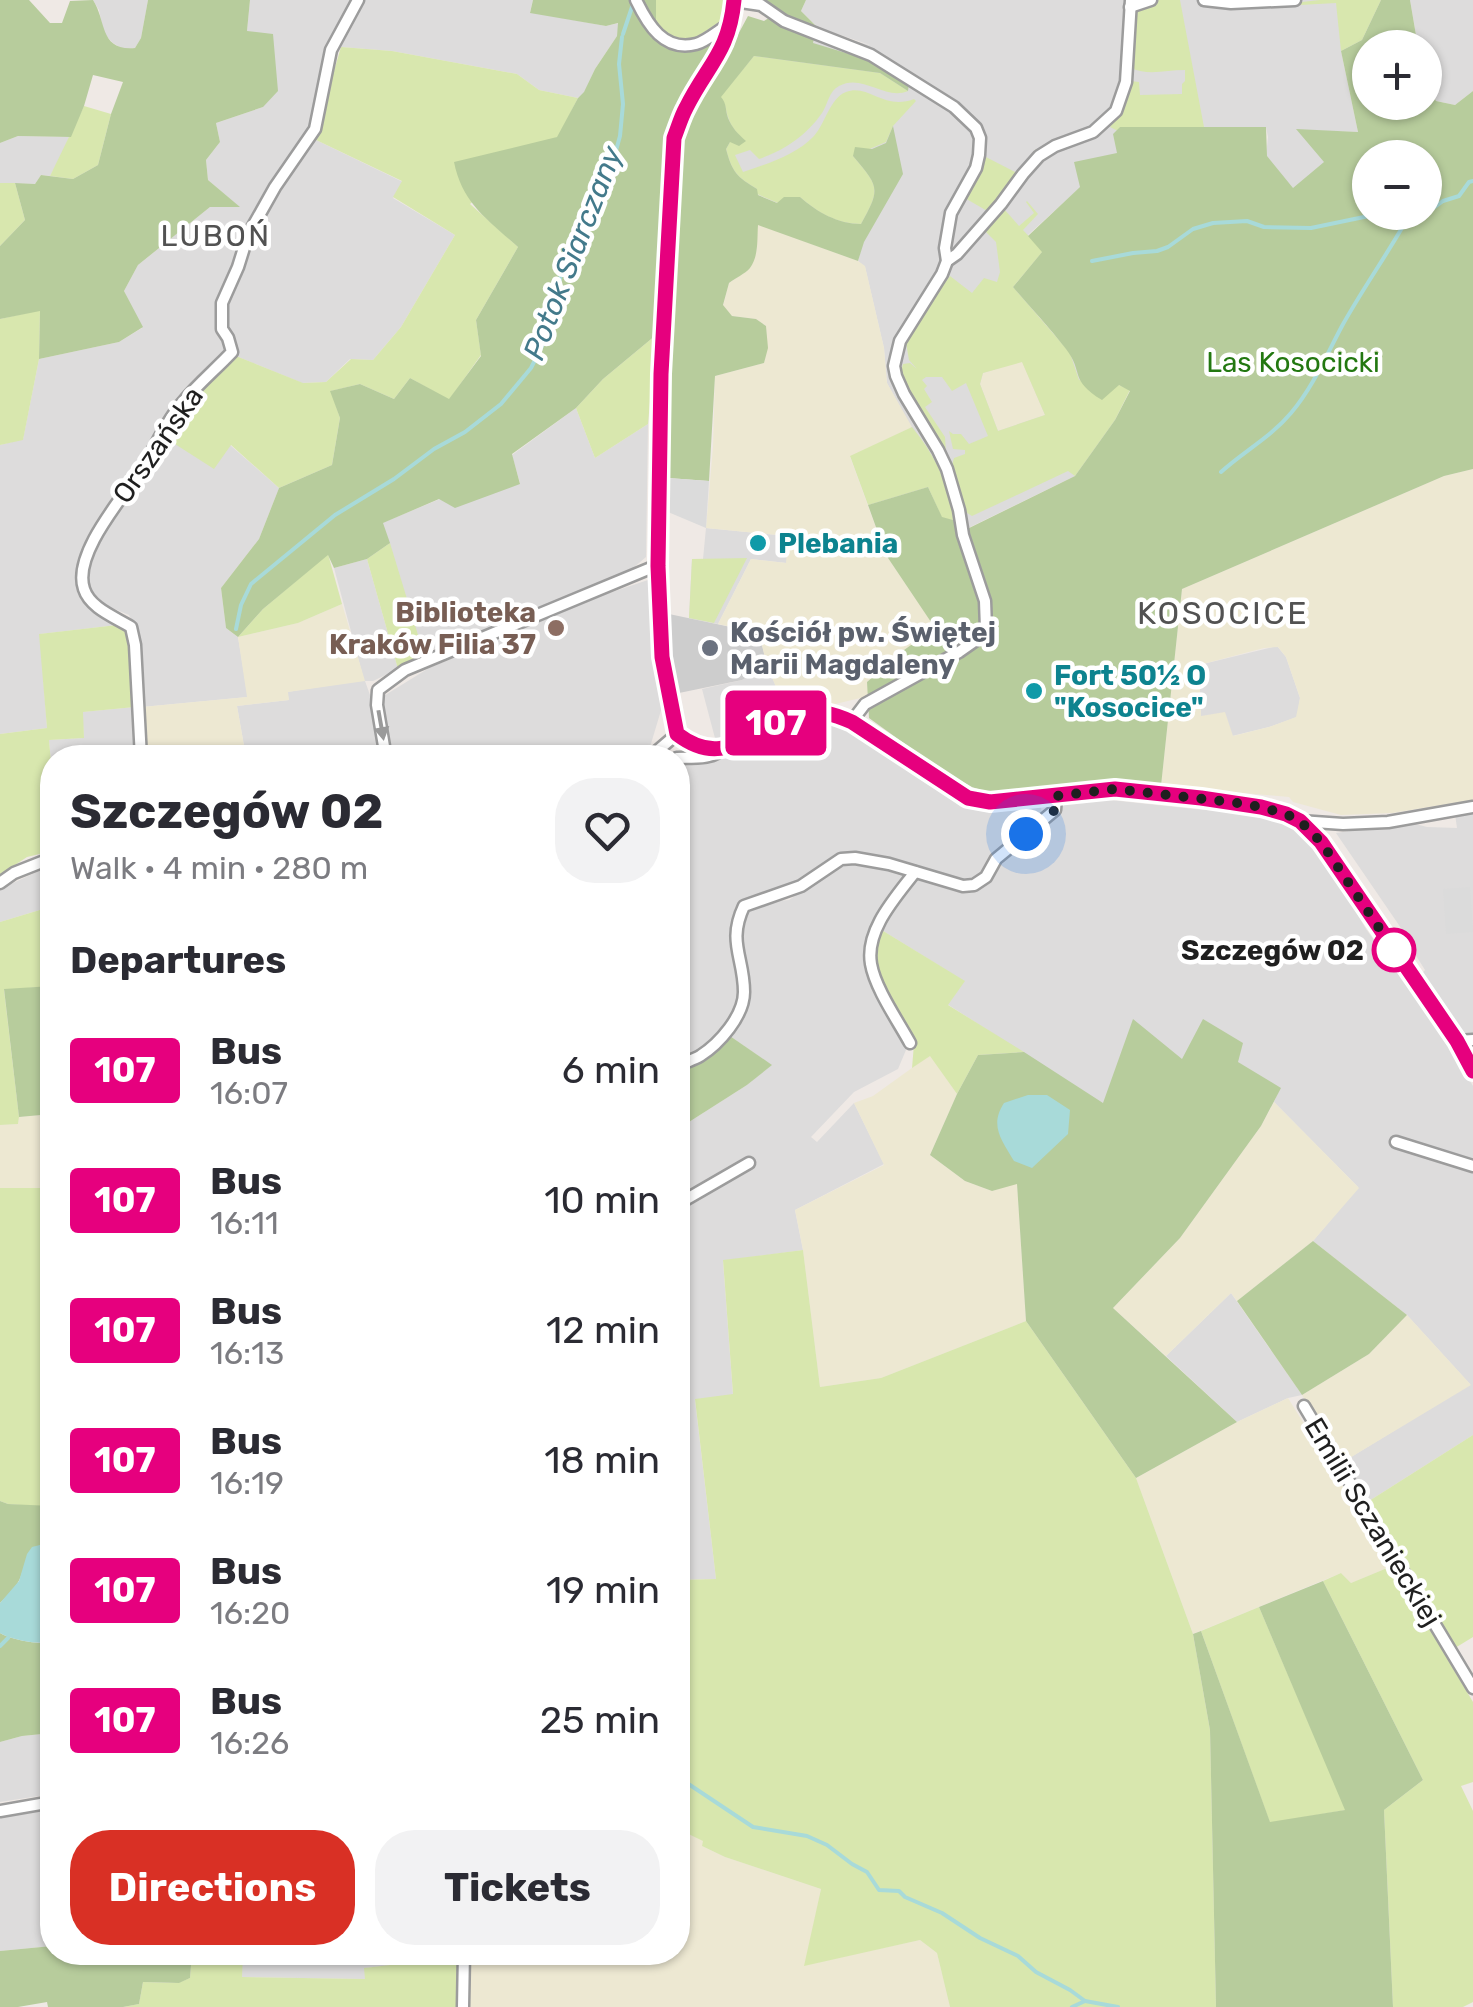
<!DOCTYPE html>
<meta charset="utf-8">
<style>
body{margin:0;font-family:Rubik,sans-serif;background:#f2f2f3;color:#2b2b33;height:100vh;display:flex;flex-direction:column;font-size:38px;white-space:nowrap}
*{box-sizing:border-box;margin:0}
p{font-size:32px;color:#7c7c81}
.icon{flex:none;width:55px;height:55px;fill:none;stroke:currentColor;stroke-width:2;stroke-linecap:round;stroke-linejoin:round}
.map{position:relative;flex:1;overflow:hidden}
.details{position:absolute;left:40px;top:745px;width:650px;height:1220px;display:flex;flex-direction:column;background:#fff;border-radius:40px;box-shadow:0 2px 8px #0004}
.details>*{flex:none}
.badge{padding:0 20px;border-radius:8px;font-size:35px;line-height:65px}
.controls{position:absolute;left:1352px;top:30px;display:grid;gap:20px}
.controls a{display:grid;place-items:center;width:90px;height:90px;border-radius:50%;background:#fff;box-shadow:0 2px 8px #0004;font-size:50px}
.you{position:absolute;width:50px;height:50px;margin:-25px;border:8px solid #fff;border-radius:50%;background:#1a73e8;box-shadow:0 0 0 15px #1a73e833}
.map>.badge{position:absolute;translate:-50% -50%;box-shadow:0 0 0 5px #fff}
h2{padding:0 30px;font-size:38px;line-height:90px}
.round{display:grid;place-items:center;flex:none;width:105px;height:105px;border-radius:40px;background:#f2f2f3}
.overview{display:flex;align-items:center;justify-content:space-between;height:170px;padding:0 30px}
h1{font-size:48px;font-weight:700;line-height:75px}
.button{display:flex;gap:20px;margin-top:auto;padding:20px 30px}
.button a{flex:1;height:115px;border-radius:40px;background:#d93025;color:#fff;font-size:40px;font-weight:700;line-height:115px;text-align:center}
.button a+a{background:#f2f2f3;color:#2b2b33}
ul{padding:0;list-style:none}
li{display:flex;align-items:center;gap:30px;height:130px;padding:0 30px}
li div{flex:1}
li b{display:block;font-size:38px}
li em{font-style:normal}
li .badge{min-width:110px;font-weight:700;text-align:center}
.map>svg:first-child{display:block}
</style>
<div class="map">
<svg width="1473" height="2007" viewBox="0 0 1473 2007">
<rect width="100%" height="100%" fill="#efe9e5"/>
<g fill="#dddcdc">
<polygon points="93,0 148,0 141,38 135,48 123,49 113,43 104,34 99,10"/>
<polygon points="250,0 353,0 336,30 323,64 310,129 256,209 243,232 215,320 227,352 143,462 93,535 83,595 117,625 40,634 47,728 0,734 0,445 23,439 39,359 119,342 142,328 124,291 138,265 210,207 238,206 208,180 206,160 220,142 216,123 263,107 247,31"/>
<polygon points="364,0 533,0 530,12 606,26 619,23 617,36 595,69 584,93 578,98 539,90 517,74 392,51 341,47"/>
<polygon points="806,0 1381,0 1341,51 1358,132 1298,130 1325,162 1293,189 1266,156 1268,137 1266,127 1120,127 1118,153 1028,235 1013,287 1070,353 1115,420 1075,476 960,532 928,487 868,505 911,427 887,383 884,348 865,267 858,261 863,242 726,180 698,125 754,56 813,43 816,31 870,45 817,27 801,11"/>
<polygon points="1410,0 1473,0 1473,91 1455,105 1436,101 1425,83 1425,48 1418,47"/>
<polygon points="18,136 71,137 50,176 41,175 35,184 0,183 0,143"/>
<polygon points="314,139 403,182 393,198 455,235 401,327 373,360 350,359 326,382 302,383 236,356 224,327 223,314 251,238 277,188"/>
<polygon points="576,408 595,458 648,424 646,557 632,569 526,617 523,614 517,616 515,620 465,641 462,637 423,654 382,523 440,499 520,483 512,455"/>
<polygon points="164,437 230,445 279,488 259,539 221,588 226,628 238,637 248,697 142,707 137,631 129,615 95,601 88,586 88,567 98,537"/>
<polygon points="706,528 788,536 787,563 751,559 718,624 689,618 692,559 703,559"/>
<polygon points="367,559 398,669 373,681 365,681 370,695 382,757 246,757 237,706 289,700 287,692 364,680 334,568"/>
<polygon points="648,580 654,633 665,697 647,757 393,757 382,697 429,668 606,594"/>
<polygon points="1277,646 1286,657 1300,698 1297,717 1269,727 1232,736 1201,716 1199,665"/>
<polygon points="767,665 785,708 716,742 702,689 742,680"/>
<polygon points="135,707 137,757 52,758 52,774 49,740 84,738 82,712"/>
<polygon points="807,719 824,721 854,731 899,760 961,807 986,812 1041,807 1042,814 1001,848 980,876 967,882 861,852 843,853 811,874 735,907 730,934 742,994 736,1011 718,1036 700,1052 678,1062 678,764 707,764 773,729"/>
<polygon points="1101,799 1204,810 1253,811 1277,819 1298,830 1330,868 1366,929 1440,1032 1473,1086 1473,1435 1369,1501 1343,1462 1470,1384 1407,1315 1313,1241 1358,1187 1274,1102 1280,1088 1237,1062 1182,1060 1103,1104 947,1004 964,981 880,929 916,879 958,892 969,893 982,888 993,873 1064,805"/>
<polygon points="1473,811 1473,1037 1463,1036 1420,976 1425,970 1415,954 1416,950 1336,833 1408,822 1427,827 1457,828 1455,814"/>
<polygon points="865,862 906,873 879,915 868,967 898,1027 906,1050 898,1069 854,1092 811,1137 817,1142 854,1103 884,1164 795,1210 803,1250 723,1261 733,1395 695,1400 716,1579 678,1580 678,1207 691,1203 755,1165 752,1156 688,1193 678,1196 678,1129 747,1085 771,1065 727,1034 749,1002 741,942 742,925 747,909 765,902 789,900 836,867 849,863"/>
<polygon points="52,865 52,921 43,909 0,922 0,889"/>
<polygon points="1231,1293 1302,1395 1288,1398 1237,1422 1166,1356"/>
<polygon points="52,1733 52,1794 0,1802 0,1742 22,1736"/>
<polygon points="52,1805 52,1946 0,1951 0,1813"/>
<polygon points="458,1952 459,1957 365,1968 366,1979 241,1977 243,1953"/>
</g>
<polygon fill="#cdcdcd" points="669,614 759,633 767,665 742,680 679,693 670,654"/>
<g fill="#ede8d2" fill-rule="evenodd">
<polygon points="757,224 858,261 865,266 884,348 887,383 912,427 850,457 886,555 936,629 904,650 867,682 869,696 831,705 785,708 767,666 759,633 718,624 751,559 786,563 788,536 706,528 713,447 715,376 764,363 767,348 766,326 756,319 732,316 723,306 729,283 748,270 757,248"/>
<polygon points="1022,361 1045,415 998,431 980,384 983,373"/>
<path d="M1473,469v331l-81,13 -51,2 -48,-13 -4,-5 -128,-11 21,-197 262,-113zM1278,647l8,10 14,41 -4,19 -27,10 -36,9 -8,-24 -24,4 -2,-51 65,-17z"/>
<polygon points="342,604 365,681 288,692 289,700 237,706 246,757 144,757 142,707 247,697 238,637 298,623"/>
<polygon points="930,1055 957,1094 930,1155 965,1181 992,1191 1017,1183 1026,1321 881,1378 820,1387 803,1250 795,1210 884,1165 854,1103 873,1096"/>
<polygon points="1274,1102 1359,1188 1313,1241 1237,1301 1231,1293 1166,1356 1113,1308 1180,1238 1261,1126"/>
<polygon points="52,1114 52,1192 51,1188 0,1188 0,1125 18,1124 19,1117"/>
<polygon points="1407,1315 1471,1385 1343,1462 1302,1395 1369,1354"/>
<polygon points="1288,1398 1392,1566 1351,1583 1341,1573 1193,1634 1136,1478 1237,1422"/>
<polygon points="678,1829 704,1841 702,1846 725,1857 821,1889 805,1965 920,1940 937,1953 950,2007 469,2007 470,1953 678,1952"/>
</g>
<g fill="#d8e7ae" fill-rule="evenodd">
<polygon points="656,0 724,0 725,18 697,37 675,41 656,22"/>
<path d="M1159,0h21l24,127h-84l-2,4 -8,-4 12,-20 9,-26 8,1 1,13 42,-1v-10l3,-3v-11c-19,0 -37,6 -54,-2l4,-58z"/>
<polygon points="1320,0 1381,0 1362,40 1341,51 1336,3 1300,5 1302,2"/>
<polygon points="341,47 392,51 517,74 539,90 578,98 558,137 541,143 470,204 518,247 476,320 481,355 449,400 410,378 394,399 360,384 331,391 340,418 332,465 279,488 231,445 214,469 164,437 189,403 236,356 303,383 326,382 351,359 373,360 401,327 455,235 393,197 402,181 314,139"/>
<path d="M754,56l126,17 28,18c-23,10 -45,-18 -69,-5 -10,5 -11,18 -17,27 -16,23 -37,37 -63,46l-9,-9 -15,5 8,17c24,-8 53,-17 71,-36 11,-12 16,-38 32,-44 22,-9 38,19 68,7l2,2 -23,25 -7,16 -33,14c26,31 28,32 8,68 -24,0 -44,-12 -61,-27l-16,1 -6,5 -21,-9v-5c-20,-12 -25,-17 -31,-40l4,-7 15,-1c-7,-7 -14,-14 -17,-24 -3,-8 -1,-12 -8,-20z"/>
<polygon points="84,106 111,114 98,165 73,179 50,176"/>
<polygon points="1036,149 1037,152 989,212 963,197 982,155 1017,173"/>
<polygon points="0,183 15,183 25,220 0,246"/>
<path d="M1027,201l11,13 -15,16 20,21 -30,36 57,66 9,27 40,5 11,5 -15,30 -40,56 -7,-5 -96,45 -8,-5 -12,-46 2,-7 11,-4v-4l-12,-1 -4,-18 4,3h8l8,10 19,-8 -22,-53 -14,8 -10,-14h-16l-4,3 5,6 -3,3 8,13 -7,5 20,30 1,16 -44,-69 -3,-18 1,-1 2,3 1,-4 7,-1 7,6 -8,-9 -3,-17 21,-37 23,-30 22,17 12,-15 13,4 3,-10 -4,-30 -11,-11 19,-22 15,17 15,-13 -8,-11zM1022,362l23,53 -47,16 -18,-47 3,-11z"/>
<polygon points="40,310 39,359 23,440 0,445 0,319"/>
<polygon points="656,335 648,424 595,458 576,408 603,379"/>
<path d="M912,427c22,27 38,57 41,93l-11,-2 -14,-31 -60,18 -18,-49z"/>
<polygon points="390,543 425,658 398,669 367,559"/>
<polygon points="328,554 342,604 298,623 238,637 263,609"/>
<polygon points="747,558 714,623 689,618 692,559"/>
<polygon points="117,625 128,632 132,644 135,707 83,712 84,738 49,740 52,774 52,851 27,857 0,875 0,734 47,728 39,634"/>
<polygon points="43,909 52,921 52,986 4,990 19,1117 18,1124 0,1125 0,922"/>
<polygon points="880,929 965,981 948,1005 1024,1052 978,1055 957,1094 930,1056 912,1068 914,1044 873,963 875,942"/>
<polygon points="0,1188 52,1188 52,1505 47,1507 8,1504 0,1501"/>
<polygon points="803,1250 820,1387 881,1378 1026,1321 1136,1478 1193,1634 1210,1730 1216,2007 950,2007 937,1953 920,1940 804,1966 821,1889 725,1857 702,1846 703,1841 678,1829 678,1580 716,1579 695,1399 733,1394 723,1260"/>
<polygon points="1473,1435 1473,1637 1455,1648 1369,1501"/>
<polygon points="1392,1566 1473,1702 1473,1782 1461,1786 1473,1811 1473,2002 1463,2007 1393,2007 1384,1810 1423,1780 1323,1581 1341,1573 1351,1583"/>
<polygon points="1259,1607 1346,1810 1270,1823 1201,1631"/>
<polygon points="192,1953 243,1953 242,1977 365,1979 364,1968 459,1957 458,2007 123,2007 139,2004 143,1982 178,1983 190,1978"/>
</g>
<g fill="#b7cc9c" fill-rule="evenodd">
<path d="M0,0h29l21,23h12l8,-22 23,-1c14,22 6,51 42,48l6,-10 7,-38h102l-3,31 26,3 5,57 -15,16 -47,16 4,19 -14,18 2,20 32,27h-30l-72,58 -14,26 19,36 -24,15 -80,17 1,-48 -40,8v-73l25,-26 -10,-37 20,1 6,-9 32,4 25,-14 13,-51 12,-32 -30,-7 -9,31 -13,31 -53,-1 -18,7z"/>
<path d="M533,0h123v22l-5,15c36,23 35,17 70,-3l-3,13 -35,54 -14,36 -13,198 -53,44 -27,29 -64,46 8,30 -65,24 -16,-9 -56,24 7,20 -23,16 -33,9 -6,-13 -65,54 -25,28 -12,-9 -5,-40 38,-49 20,-51 53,-23 8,-47 -10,-27 30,-7 34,15 16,-21 39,21 32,-43 -5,-36 42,-73c-30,-27 -56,-44 -64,-85l103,-25 21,-39 6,-6 11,-23 22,-33 1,-13 -12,3 -76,-13z"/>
<path d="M759,0h47l-5,11 16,16 -4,16 66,20 30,20 -1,8 -28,-18 -126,-17 -33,41c6,7 4,12 7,21 4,10 10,16 18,23l-7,5 -9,-4 -4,7c6,23 11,28 31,40l1,6 19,8 7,-6h16c17,15 38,27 61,27 20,-36 18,-37 -8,-68l2,-9 17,2 14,-6 7,-17 10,48 -39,68 -6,19 -100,-36c-1,13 1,31 -8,43 -5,6 -15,10 -21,15l-6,22 9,11 24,3 10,7 2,22 -4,15 -49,13 -6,105 -41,-3 -1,-142 12,-186 9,-32 39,-63 21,-39 16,5 14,-9z"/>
<path d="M1381,0h29l8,47 -48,1v54h55v-20l11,19 19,4 18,-14v378l-29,7 -262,113 -21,197h-52l-116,8 -21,-7 -31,-17 -72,-52 -2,-36 37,-32 31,-22 -49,-73 -18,-50 60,-18 14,30 11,3 8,12 114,-56 40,-56 15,-29 -11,-6 -17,15c-33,-20 -18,-28 -36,-51 -17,-22 -36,-42 -53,-62l29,-35 -14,-16 52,-49 -6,-25 43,-9 -4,-19 7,-7h146l1,29 26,32 31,-26 -28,-33 62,3 -17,-81 21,-11zM1370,158h55v54h-55z"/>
<polygon points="52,986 52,1114 19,1117 4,989"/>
<polygon points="1133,1019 1182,1059 1203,1019 1243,1043 1238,1062 1281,1088 1261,1126 1180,1238 1113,1308 1237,1422 1136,1478 1026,1321 1017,1184 992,1191 965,1181 930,1155 957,1094 978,1055 1024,1052 1103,1103"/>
<polygon points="727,1034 772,1065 747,1085 678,1129 678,1069"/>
<polygon points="1313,1241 1407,1315 1369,1354 1302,1395 1237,1301"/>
<path d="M0,1501l8,3 44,2v36c-28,7 -21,9 -31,34 -4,11 -13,19 -21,27z"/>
<polygon points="1323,1581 1423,1780 1384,1810 1393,2007 1216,2007 1210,1730 1193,1634 1201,1631 1270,1822 1345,1810 1259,1607"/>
<path d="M0,1633c11,7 41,12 52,9v91l-30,3 -22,6z"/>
<polygon points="52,1946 52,1952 192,1953 190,1978 179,1983 143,1982 139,2004 123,2007 48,2007 47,2002 18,2007 0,2007 0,1951"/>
</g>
<g fill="#dbdbdb">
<polygon points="668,478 709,481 706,528 668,512"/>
<polygon points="1470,887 1473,932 1446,934 1443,889"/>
</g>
<g fill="#a8dad9">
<path d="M1028,1095h19l23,15 -2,24 -36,34 -18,-7c-12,-21 -25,-35 -10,-58z"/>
<path d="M52,1542v100c-11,3 -41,-2 -52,-9v-30l19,-22 8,-27 5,-7z"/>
</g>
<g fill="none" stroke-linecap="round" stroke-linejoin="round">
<g stroke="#a8dad9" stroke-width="4">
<polyline points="623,34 632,7"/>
<polyline points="1398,212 1424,215 1443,201 1459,196 1469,182 1473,181"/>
<polyline points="1092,261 1133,253 1157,251 1168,247 1193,229 1213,223 1247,221 1264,227 1311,228 1388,212"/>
<path d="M1221,472c23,-21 50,-35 70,-59 22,-26 35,-57 51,-87 21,-38 47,-74 68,-112"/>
<polyline points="236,629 241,605 251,584 335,515 394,479 434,449 465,432 501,404 531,368 544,342 567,251 599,199 612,165 620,136 623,104 619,64 622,37"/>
<polyline points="0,1646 8,1638"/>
<polyline points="678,1777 753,1827 807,1836 827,1845 852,1864 867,1872 879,1890 899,1891 905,1897 942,1913 980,1938 1018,1956 1036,1972 1070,1990 1085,2001 1118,2007"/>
<polyline points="1072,2007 1085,2001"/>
</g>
<defs>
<g id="minor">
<path d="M636,0c12,25 28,52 60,44 11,-3 24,-15 35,-21"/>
<polyline points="1204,0 1231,3 1295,0"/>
<polyline points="734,1 761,5 784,21 871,55 954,107 976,128 980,138 979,155 976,168 951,213 945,248 947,261"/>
<polyline points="1130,7 1151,0"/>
<polyline points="852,721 865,704 959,652 979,638 986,628 985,601 963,535 959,510 947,469 938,450 904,394 896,376 894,366 900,341 942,274 947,261 957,254 1001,204 1023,174 1039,156 1055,146 1093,132 1116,111 1126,82 1131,0"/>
<path d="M718,749c-17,1 -27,-5 -41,-15l-16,-77 -3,-92 3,-191 13,-236c4,-10 7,-21 12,-30 21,-44 44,-54 48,-108"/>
<path d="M141,758l-6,-113 -4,-18c-16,-10 -41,-19 -47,-38 -12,-35 40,-93 59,-122 13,-21 23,-46 40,-65 15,-18 33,-33 49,-50l-4,-14 -6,-9v-26l16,-36 10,-32 27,-48 40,-58 16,-79 27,-50"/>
<polyline points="386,758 377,705 378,690 405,670 658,565"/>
<polyline points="649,758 677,734"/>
<path d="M677,758c11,-1 23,1 32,-2 8,-2 15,-7 22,-11 44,-23 72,-43 121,-24l116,76 21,5 126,-13 86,9 60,9 26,7 13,7 21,21 136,199 16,30"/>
<polyline points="1300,821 1343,824 1388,822 1473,807"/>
<polyline points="0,883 14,873 52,858"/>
<polyline points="1457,1041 1473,1040"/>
<path d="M910,1043c-12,-22 -35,-55 -39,-79 -6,-34 25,-67 44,-92"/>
<path d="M678,1066c7,-4 15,-6 22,-10 19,-12 44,-40 44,-64 0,-35 -17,-50 0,-86l57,-20 40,-27 14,-1 34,6 74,22 11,-1 12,-8 10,-18 59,-49 1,-13"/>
<polyline points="1396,1142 1473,1166"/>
<polyline points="678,1204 749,1163"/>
<polyline points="1304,1406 1473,1688"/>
<polyline points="0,1811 52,1802"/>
<polyline points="463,2007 464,1952"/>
</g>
</defs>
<use href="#minor" stroke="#9c9c9c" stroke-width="15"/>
<use href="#minor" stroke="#fff" stroke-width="10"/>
</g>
<defs><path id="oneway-solid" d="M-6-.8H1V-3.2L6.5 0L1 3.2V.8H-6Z" transform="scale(2.5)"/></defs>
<use fill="#9a9a9a" href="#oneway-solid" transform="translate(381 725) rotate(80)"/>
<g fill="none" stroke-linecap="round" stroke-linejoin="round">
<defs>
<path id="line" d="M734,0c-5,53 -27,65 -48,108 -5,9 -8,20 -12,30l-13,236 -3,192 4,91 15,77c50,38 73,-8 122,-20 19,-5 35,0 53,8l116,76 22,4 125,-13 86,9 60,9 25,7 14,7 21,21 136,199 16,30"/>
</defs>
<use href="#line" stroke="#fff" stroke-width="22"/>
<use href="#line" stroke="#e6007e" stroke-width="15"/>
<polyline stroke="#1f1f1f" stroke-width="10" stroke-dasharray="0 18" points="1026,834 1055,810 1056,796 1115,789 1231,802 1261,807 1286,814 1300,821 1321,842 1394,950"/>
</g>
<g fill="#0f9aa8" stroke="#fff" stroke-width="4">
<circle cx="758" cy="543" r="10"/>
<circle cx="1034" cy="691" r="10"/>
</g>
<circle fill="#8d6e63" stroke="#fff" stroke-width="4" cx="556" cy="628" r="10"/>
<circle fill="#6b7280" stroke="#fff" stroke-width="4" cx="710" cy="648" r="10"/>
<circle fill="#fff" stroke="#e6007e" stroke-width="5" cx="1394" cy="950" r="20"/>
<g text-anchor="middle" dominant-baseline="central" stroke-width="9" stroke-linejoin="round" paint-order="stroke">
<g font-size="28" fill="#237811" stroke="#fff">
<text x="1293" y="362">Las Kosocicki</text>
</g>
<g font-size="28" fill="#1f1f1f" stroke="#fff">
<text transform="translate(158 445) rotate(-55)">Orszańska</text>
<text transform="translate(1373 1522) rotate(59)">Emilii Sczanieckiej</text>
</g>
<g font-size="28" font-weight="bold" fill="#0d838f" stroke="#fff" text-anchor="start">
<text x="778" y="543">Plebania</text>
<text x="1054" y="675">Fort 50½ O<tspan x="1054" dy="32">"Kosocice"</tspan></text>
</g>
<g font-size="28" font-weight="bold" fill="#785e54" stroke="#fff" text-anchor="end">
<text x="536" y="612">Biblioteka<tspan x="536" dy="32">Kraków Filia 37</tspan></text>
</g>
<g font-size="28" font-weight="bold" fill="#5b616d" stroke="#fff" text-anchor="start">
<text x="730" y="632">Kościół pw. Świętej<tspan x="730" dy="32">Marii Magdaleny</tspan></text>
</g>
<g font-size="28" font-weight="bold" fill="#1f1f1f" stroke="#fff" text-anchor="end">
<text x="1364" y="950">Szczegów 02</text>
</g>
<g font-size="30" letter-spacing="2.5" fill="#525252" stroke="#fff">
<text x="216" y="236">LUBOŃ</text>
</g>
<g font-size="30" font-style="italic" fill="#437a8b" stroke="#fff">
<text transform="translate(573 253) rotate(-69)">Potok Siarczany</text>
</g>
<g font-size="32" letter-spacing="2.5" fill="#525252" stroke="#fff">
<text x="1223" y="613">KOSOCICE</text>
</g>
</g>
</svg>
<div class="controls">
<a>+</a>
<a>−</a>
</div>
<div class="you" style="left:1026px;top:834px"></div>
<b class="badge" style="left:776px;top:723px;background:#e6007e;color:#fff">107</b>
<section class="details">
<div class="overview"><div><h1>Szczegów 02</h1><p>Walk · 4 min · 280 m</p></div><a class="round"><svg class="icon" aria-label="heart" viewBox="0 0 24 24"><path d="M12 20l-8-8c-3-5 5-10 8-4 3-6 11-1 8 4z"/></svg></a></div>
<h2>Departures</h2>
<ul>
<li><span class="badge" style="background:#e6007e;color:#fff">107</span><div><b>Bus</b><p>16:07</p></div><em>6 min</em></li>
<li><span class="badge" style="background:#e6007e;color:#fff">107</span><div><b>Bus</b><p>16:11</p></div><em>10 min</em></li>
<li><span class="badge" style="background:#e6007e;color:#fff">107</span><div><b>Bus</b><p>16:13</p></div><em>12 min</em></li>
<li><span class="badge" style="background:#e6007e;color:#fff">107</span><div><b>Bus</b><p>16:19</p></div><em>18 min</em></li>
<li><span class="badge" style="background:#e6007e;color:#fff">107</span><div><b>Bus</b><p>16:20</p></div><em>19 min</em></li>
<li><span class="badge" style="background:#e6007e;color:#fff">107</span><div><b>Bus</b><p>16:26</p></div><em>25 min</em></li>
</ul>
<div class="button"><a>Directions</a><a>Tickets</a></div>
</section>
</div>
